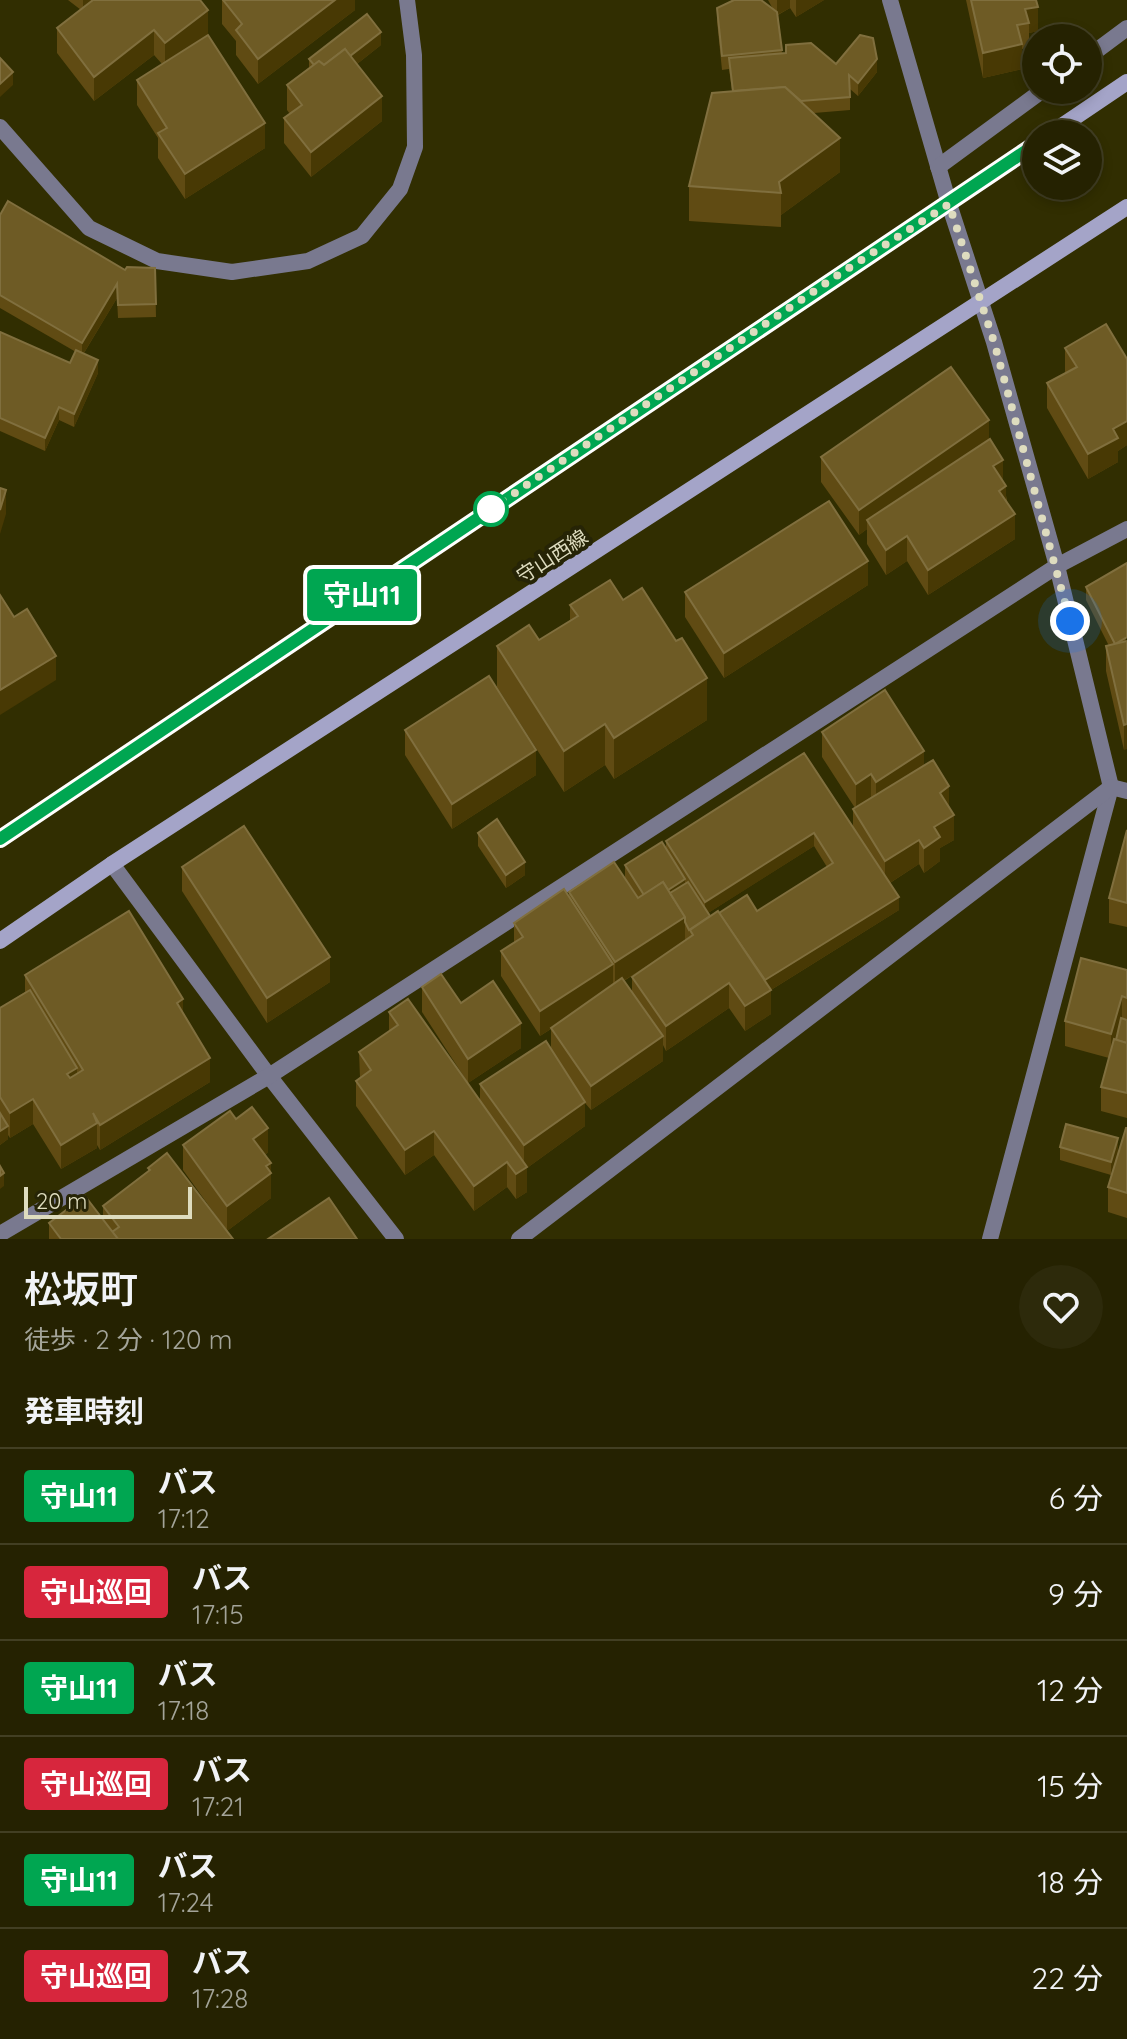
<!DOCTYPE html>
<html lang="ja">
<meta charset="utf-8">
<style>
body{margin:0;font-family:Quicksand,"Noto Sans JP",sans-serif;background:#2d2a0b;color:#f1f3f6;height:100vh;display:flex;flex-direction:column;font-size:30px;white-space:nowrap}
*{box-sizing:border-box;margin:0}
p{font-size:26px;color:#a3a499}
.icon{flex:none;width:44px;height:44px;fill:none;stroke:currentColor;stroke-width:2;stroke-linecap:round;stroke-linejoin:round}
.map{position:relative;height:1239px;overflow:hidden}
.sheet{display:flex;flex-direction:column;background:#252201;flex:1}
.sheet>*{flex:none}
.badge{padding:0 16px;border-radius:6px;font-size:28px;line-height:52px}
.fabs{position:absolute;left:1022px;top:24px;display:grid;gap:16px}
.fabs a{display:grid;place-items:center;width:80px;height:80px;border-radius:50%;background:#252201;box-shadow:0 4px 12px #0003,0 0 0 2px #423f23;font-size:40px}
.scale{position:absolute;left:24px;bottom:20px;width:168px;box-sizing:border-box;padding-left:8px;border:4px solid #dedcbf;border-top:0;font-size:22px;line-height:28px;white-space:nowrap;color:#dedcbf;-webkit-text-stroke:6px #262406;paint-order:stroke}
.you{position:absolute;width:40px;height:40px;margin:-20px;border:6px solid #fff;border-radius:50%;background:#1a73e8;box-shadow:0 0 0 12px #1a73e833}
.map>.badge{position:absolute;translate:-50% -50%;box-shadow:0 0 0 4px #fff}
h2{padding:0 24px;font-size:30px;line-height:72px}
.round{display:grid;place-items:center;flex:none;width:84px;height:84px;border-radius:42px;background:#2d2a0b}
.overview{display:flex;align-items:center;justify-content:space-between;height:136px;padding:0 24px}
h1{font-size:38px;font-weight:600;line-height:60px}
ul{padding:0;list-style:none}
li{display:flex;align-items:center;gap:24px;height:96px;padding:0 24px;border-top:2px solid #423f23}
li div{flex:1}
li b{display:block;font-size:30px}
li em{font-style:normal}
li .badge{min-width:88px;font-weight:700;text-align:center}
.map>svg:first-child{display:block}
</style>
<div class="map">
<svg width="1127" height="1239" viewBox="0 0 1127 1239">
<rect width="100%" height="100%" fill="#312e01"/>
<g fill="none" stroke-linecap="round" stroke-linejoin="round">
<g stroke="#79798f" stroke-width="16">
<polyline points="890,0 949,204 994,342 1057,566 1111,787 990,1239"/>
<polyline points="1088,57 1127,28"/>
<polyline points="0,127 89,228 157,261 232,272 308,261 362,236 400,189 415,147 414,55 407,0"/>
<polyline points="938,167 1043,90"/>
<polyline points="112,864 269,1076 396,1239"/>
<polyline points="0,1234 269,1076 1057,566 1127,529"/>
<polyline points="519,1239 1111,787 1127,791"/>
</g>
<g stroke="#a4a4c8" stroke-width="16">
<polyline points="1050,134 1127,82"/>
<polyline points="0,839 1036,144"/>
<polyline points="0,941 112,864 1127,207"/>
</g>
</g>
<g fill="#604b13" fill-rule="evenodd">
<polygon points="68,0 92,0 208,35 265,148 185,199 158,158 158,138 137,105 137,80 162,64 154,55 94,101 57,53 57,28 81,10"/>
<polygon points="222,0 355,0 355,10 258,84 236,55 236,41 222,24"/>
<polygon points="768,0 824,0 796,17 790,8 778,15 782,53 877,72 858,96 850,89 850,110 814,113 840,172 781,215 781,227 689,221 689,186 732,91 729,69 722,70 717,21 717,8 764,2 773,9"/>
<polygon points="966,0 1036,0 1038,31 1029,33 1029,48 1022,49 1022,69 983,78"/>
<polygon points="381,45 357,64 382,121 311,177 284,143 284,118 290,114 287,110 287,85 309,68 309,59"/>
<polygon points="0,215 125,270 155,268 156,317 118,318 117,298 84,353 98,373 74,427 59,420 45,451 0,431 0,332 70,363 76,352 0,308"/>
<polygon points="1065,348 1127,359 1127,445 1118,451 1118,462 1088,479 1047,408 1047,383 1065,373"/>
<polygon points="989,440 1003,481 1015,539 928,595 907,561 886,575 867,544 867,529 859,535 821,482 821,457"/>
<polygon points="1127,563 1124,750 1106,671 1106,646 1109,646 1086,600 1086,587"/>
<polygon points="868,585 724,678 685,617 685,592"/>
<polygon points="623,600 707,720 614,779 605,765 564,792 497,687 497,646 539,640 570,621 570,605"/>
<polygon points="405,730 536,775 452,829 405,755"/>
<path d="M822,732l102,34 25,42 5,32 -14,8v13l-16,12 -5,-9 -29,19 9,27 -128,80v24l-26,17 -16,-23 -63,43 -3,-6v16l-72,49 -6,-7v23l-58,42v24l-11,7 -9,-12 -33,24 -40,-56 -29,20 -49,-69v-25l4,-3 -1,-26 30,-20v-20l91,88v-16l71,-35v-20l-11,7 -39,-60v-25l13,-8v-20l55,-26v-5l56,-14v-13l41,-16v-8l187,-14v-18l2,-1 -33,-51zM814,846l13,21 -70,44 -38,2 -9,3 -2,-3zM656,960l-24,17v16l-8,-12z"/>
<polygon points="1127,830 1127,927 1109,923 1109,898"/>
<polygon points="478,833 525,875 506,888 478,846"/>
<polygon points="182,867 330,982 267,1023 182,891"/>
<polygon points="1127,970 1127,1118 1101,1111 1101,1087 1109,1058 1065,1046 1065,1021"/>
<polygon points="25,975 183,1013 210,1082 100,1150 97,1145 97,1148 61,1169 33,1124 10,1138 8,1135 8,1139 0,1145 0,1008 25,992"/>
<polygon points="422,987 461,1003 521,1048 468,1083 422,1012"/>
<polygon points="236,1119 268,1152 265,1155 271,1172 271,1198 227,1231 183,1170 183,1145"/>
<polygon points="1127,1128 1127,1218 1108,1212 1108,1187"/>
<polygon points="1060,1147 1118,1152 1111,1175 1060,1160"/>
<polygon points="148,1168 233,1239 49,1239 49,1223 112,1232 103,1219 103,1206 148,1171"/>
</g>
<g fill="#483904">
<polygon points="83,0 92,0 83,12"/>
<polygon points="335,0 355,0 355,10 258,84 258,59"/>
<polygon points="777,0 790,0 790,8 777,15"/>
<polygon points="796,0 824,0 796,17"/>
<polygon points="1038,7 1038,31 1029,33 1029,23 1025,9"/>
<polygon points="208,10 208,35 165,68 165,43"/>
<polygon points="154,30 154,55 94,101 94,77"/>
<polygon points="381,32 381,45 324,90 324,77"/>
<polygon points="1022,44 1022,69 983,78 983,53"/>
<polygon points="877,59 877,72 858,96 858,83"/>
<polygon points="13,72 13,85 0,97 0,84"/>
<polygon points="382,96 382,121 311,177 311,152"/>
<polygon points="265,123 265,148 185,199 185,174"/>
<polygon points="840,138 840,172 781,215 781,193 779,182"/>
<polygon points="117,284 117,298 82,356 82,343"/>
<polygon points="98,360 98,373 74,427 74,414"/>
<polygon points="59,407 59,420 45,451 45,438"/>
<polygon points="989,420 989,444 867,520 867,529 859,535 859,510"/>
<polygon points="1127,421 1127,445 1118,451 1118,462 1088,479 1088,454 1113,429"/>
<polygon points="1003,460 1003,485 993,466"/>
<polygon points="1006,486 1006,511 999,491"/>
<polygon points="6,490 6,514 0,534 0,510"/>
<polygon points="1015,514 1015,539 928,595 928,570"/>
<polygon points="907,536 907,561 886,575 886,550"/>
<polygon points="868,561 868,585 724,678 724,653"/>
<polygon points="56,656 56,680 0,715 0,690"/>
<polygon points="707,678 707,720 614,779 614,738"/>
<polygon points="605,724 605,765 564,792 564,751"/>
<polygon points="1127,724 1127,749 1124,750 1124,725"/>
<polygon points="536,750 536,775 452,829 452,804"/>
<polygon points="924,751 924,776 876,806 876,782"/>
<polygon points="871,774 871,799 856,808 856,784"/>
<polygon points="949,786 949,811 940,793"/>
<polygon points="954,815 954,840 940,848 940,861 924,873 924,848 934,827"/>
<polygon points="814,833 814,846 705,915 705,902"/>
<polygon points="919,840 919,864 885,886 885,861"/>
<polygon points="525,862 525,875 506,888 506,875"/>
<polygon points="685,879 685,892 649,902"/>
<polygon points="899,897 899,910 761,996 761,983"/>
<polygon points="685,917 685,942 615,986 615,962"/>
<polygon points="330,957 330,982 267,1023 267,998"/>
<polygon points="613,964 613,988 540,1036 540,1011"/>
<polygon points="729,983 729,1008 666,1051 666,1026"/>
<polygon points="771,990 771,1014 745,1031 745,1006"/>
<polygon points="1122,996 1122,1021 1111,1059 1111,1034"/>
<polygon points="183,999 183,1024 177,1003"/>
<polygon points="521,1023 521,1048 468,1083 468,1059"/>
<polygon points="663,1036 663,1061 591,1110 591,1086"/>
<polygon points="210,1058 210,1082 100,1150 100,1125"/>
<polygon points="77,1068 77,1093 67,1074"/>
<polygon points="33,1099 33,1124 10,1138 10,1113"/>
<polygon points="585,1102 585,1126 527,1168 527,1192 516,1199 516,1174 524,1169 524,1145"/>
<polygon points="97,1123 97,1148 61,1169 61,1145"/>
<polygon points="8,1126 8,1139 0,1145 0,1131"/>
<polygon points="268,1128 268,1152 253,1164 253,1139"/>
<polygon points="434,1131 434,1155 405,1175 405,1150"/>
<polygon points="1118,1138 1118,1152 1111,1175 1111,1162"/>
<polygon points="507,1162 507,1187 474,1211 474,1186"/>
<polygon points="271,1163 271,1198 227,1231 227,1206 266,1166"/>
<polygon points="4,1173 4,1186 0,1189 0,1176"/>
</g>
<g fill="#6e5b25" stroke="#806f3e" stroke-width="2">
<polygon points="93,0 200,0 208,10 165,43 154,30 94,77 57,28"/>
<polygon points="223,0 335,0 258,59 236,30 242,24"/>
<polygon points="734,0 761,0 777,12 782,50 722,56 717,8"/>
<polygon points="971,0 1036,0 1038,7 1025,9 1029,23 1017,25 1022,44 983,53"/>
<polygon points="367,14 381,32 350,56 345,49 324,65 319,61 314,65 309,59"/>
<polygon points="208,35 265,123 185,174 158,133 167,128 137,80"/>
<polygon points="860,35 873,38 877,59 858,83 849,75 850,97 801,101 785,87 733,91 729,58 786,53 786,45 811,43 836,64"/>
<polygon points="345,49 382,96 311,152 284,118 302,105 287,85 319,61 324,65"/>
<polygon points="0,58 13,72 0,84"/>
<polygon points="785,87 840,138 779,182 781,193 689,186 712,93"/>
<polygon points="8,201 125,270 127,267 155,268 156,304 118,305 117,284 82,343 0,295 0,215"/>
<polygon points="1106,324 1127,359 1127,421 1113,429 1118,438 1088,454 1047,383 1077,367 1065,348"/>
<polygon points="0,332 70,363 76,350 98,360 74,414 59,407 45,438 0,418"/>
<polygon points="951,367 989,420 859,510 821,457"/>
<polygon points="990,439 1003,460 993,466 1006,486 999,491 1015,514 928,570 907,536 886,550 867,520"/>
<polygon points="0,488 6,490 0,510"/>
<polygon points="829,501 868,561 724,653 685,592"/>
<polygon points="1127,563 1127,637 1115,644 1086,587"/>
<polygon points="610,580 623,600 642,588 676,641 682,638 707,678 614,738 605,724 564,751 497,646 529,625 539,640 578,616 570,605"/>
<polygon points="0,595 14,617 27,609 56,656 0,690"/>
<polygon points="1127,641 1127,724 1124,725 1106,646"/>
<polygon points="489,676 536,750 452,804 405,730"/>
<polygon points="885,690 924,751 876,782 871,774 856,784 822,732"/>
<polygon points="804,753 899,897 765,980 719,913 747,895 757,911 833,863 814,833 705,902 666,841"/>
<polygon points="933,760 949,786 940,793 954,815 934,827 940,837 924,848 919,840 885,861 853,809"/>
<polygon points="497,819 525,862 506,875 478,833"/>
<polygon points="244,826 330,957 267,998 182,867"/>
<polygon points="1127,830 1127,903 1109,898"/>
<polygon points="662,842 685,879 668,890 663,882 644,895 625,865"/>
<polygon points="614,862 638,898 663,882 685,917 615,962 569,892"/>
<polygon points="688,882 710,916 689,930 685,922 685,917 670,893"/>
<polygon points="564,889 613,964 540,1011 501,951 523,937 514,923"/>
<polygon points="129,911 183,999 177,1003 210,1058 100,1125 93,1113 97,1123 61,1145 33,1099 10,1113 0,1097 0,1008 30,990 77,1068 67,1074 70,1078 83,1070 25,975"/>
<polygon points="718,911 771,990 745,1006 729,983 666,1026 632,977 693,935 690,930"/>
<polygon points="1081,958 1127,970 1127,998 1122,996 1111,1034 1065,1021"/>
<polygon points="441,974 461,1003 493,981 521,1023 468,1059 422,987"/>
<polygon points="622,978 663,1036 591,1086 551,1028"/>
<polygon points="408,999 527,1167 516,1174 507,1162 474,1186 434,1131 405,1150 356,1081 371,1070 359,1052 398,1025 389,1012"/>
<polygon points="1121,1018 1127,1020 1127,1043 1116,1040"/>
<polygon points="1114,1039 1127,1043 1127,1093 1101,1087"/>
<polygon points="546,1041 585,1102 524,1145 480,1084"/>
<polygon points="252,1107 268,1128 253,1139 271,1163 266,1166 271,1173 227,1206 183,1145 230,1111 236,1119"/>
<polygon points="0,1113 8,1126 0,1131"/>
<polygon points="1066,1124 1118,1138 1111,1162 1060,1147"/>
<polygon points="1126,1128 1127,1128 1127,1193 1108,1187"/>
<polygon points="167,1153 233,1239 118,1239 112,1232 119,1227 103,1206 150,1170 148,1168"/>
<polygon points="0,1166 4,1173 0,1176"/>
<polygon points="85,1196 118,1239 61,1239 49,1223"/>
<polygon points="329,1198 357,1239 268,1239"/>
</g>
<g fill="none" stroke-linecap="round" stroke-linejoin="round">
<defs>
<polyline id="line" points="0,839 1036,144"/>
</defs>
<use href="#line" stroke="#fff" stroke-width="18"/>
<use href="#line" stroke="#00a651" stroke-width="12"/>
<polyline stroke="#dedcbf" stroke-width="8" stroke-dasharray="0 14.4" points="491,509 844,271 949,204 994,342 1070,621"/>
</g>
<circle fill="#fff" stroke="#00a651" stroke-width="4" cx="491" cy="509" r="16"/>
<g text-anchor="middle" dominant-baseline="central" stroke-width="8" stroke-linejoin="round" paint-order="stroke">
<g font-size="20" fill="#dedcbf" stroke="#262406">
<text transform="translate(552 556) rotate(-33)">守山西線</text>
</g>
</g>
</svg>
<div class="fabs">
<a><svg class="icon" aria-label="locate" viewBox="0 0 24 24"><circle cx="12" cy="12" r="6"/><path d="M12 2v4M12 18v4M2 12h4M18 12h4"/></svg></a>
<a><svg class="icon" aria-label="layers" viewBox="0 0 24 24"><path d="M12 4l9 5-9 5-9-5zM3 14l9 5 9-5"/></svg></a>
</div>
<div class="scale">20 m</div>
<div class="you" style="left:1070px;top:621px"></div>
<b class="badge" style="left:362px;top:595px;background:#00a651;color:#fff">守山11</b>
</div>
<section class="sheet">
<div class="overview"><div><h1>松坂町</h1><p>徒歩 · 2 分 · 120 m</p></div><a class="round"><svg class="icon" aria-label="heart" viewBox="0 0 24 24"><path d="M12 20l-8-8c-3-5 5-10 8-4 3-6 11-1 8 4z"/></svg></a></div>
<h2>発車時刻</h2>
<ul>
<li><span class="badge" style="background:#00a651;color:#fff">守山11</span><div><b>バス</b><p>17:12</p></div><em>6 分</em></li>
<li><span class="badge" style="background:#d7263d;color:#fff">守山巡回</span><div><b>バス</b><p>17:15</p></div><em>9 分</em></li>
<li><span class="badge" style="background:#00a651;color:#fff">守山11</span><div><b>バス</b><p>17:18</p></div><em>12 分</em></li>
<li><span class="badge" style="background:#d7263d;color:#fff">守山巡回</span><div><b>バス</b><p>17:21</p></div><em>15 分</em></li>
<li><span class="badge" style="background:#00a651;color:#fff">守山11</span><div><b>バス</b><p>17:24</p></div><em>18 分</em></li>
<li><span class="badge" style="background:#d7263d;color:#fff">守山巡回</span><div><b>バス</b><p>17:28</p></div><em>22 分</em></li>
</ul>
</section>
